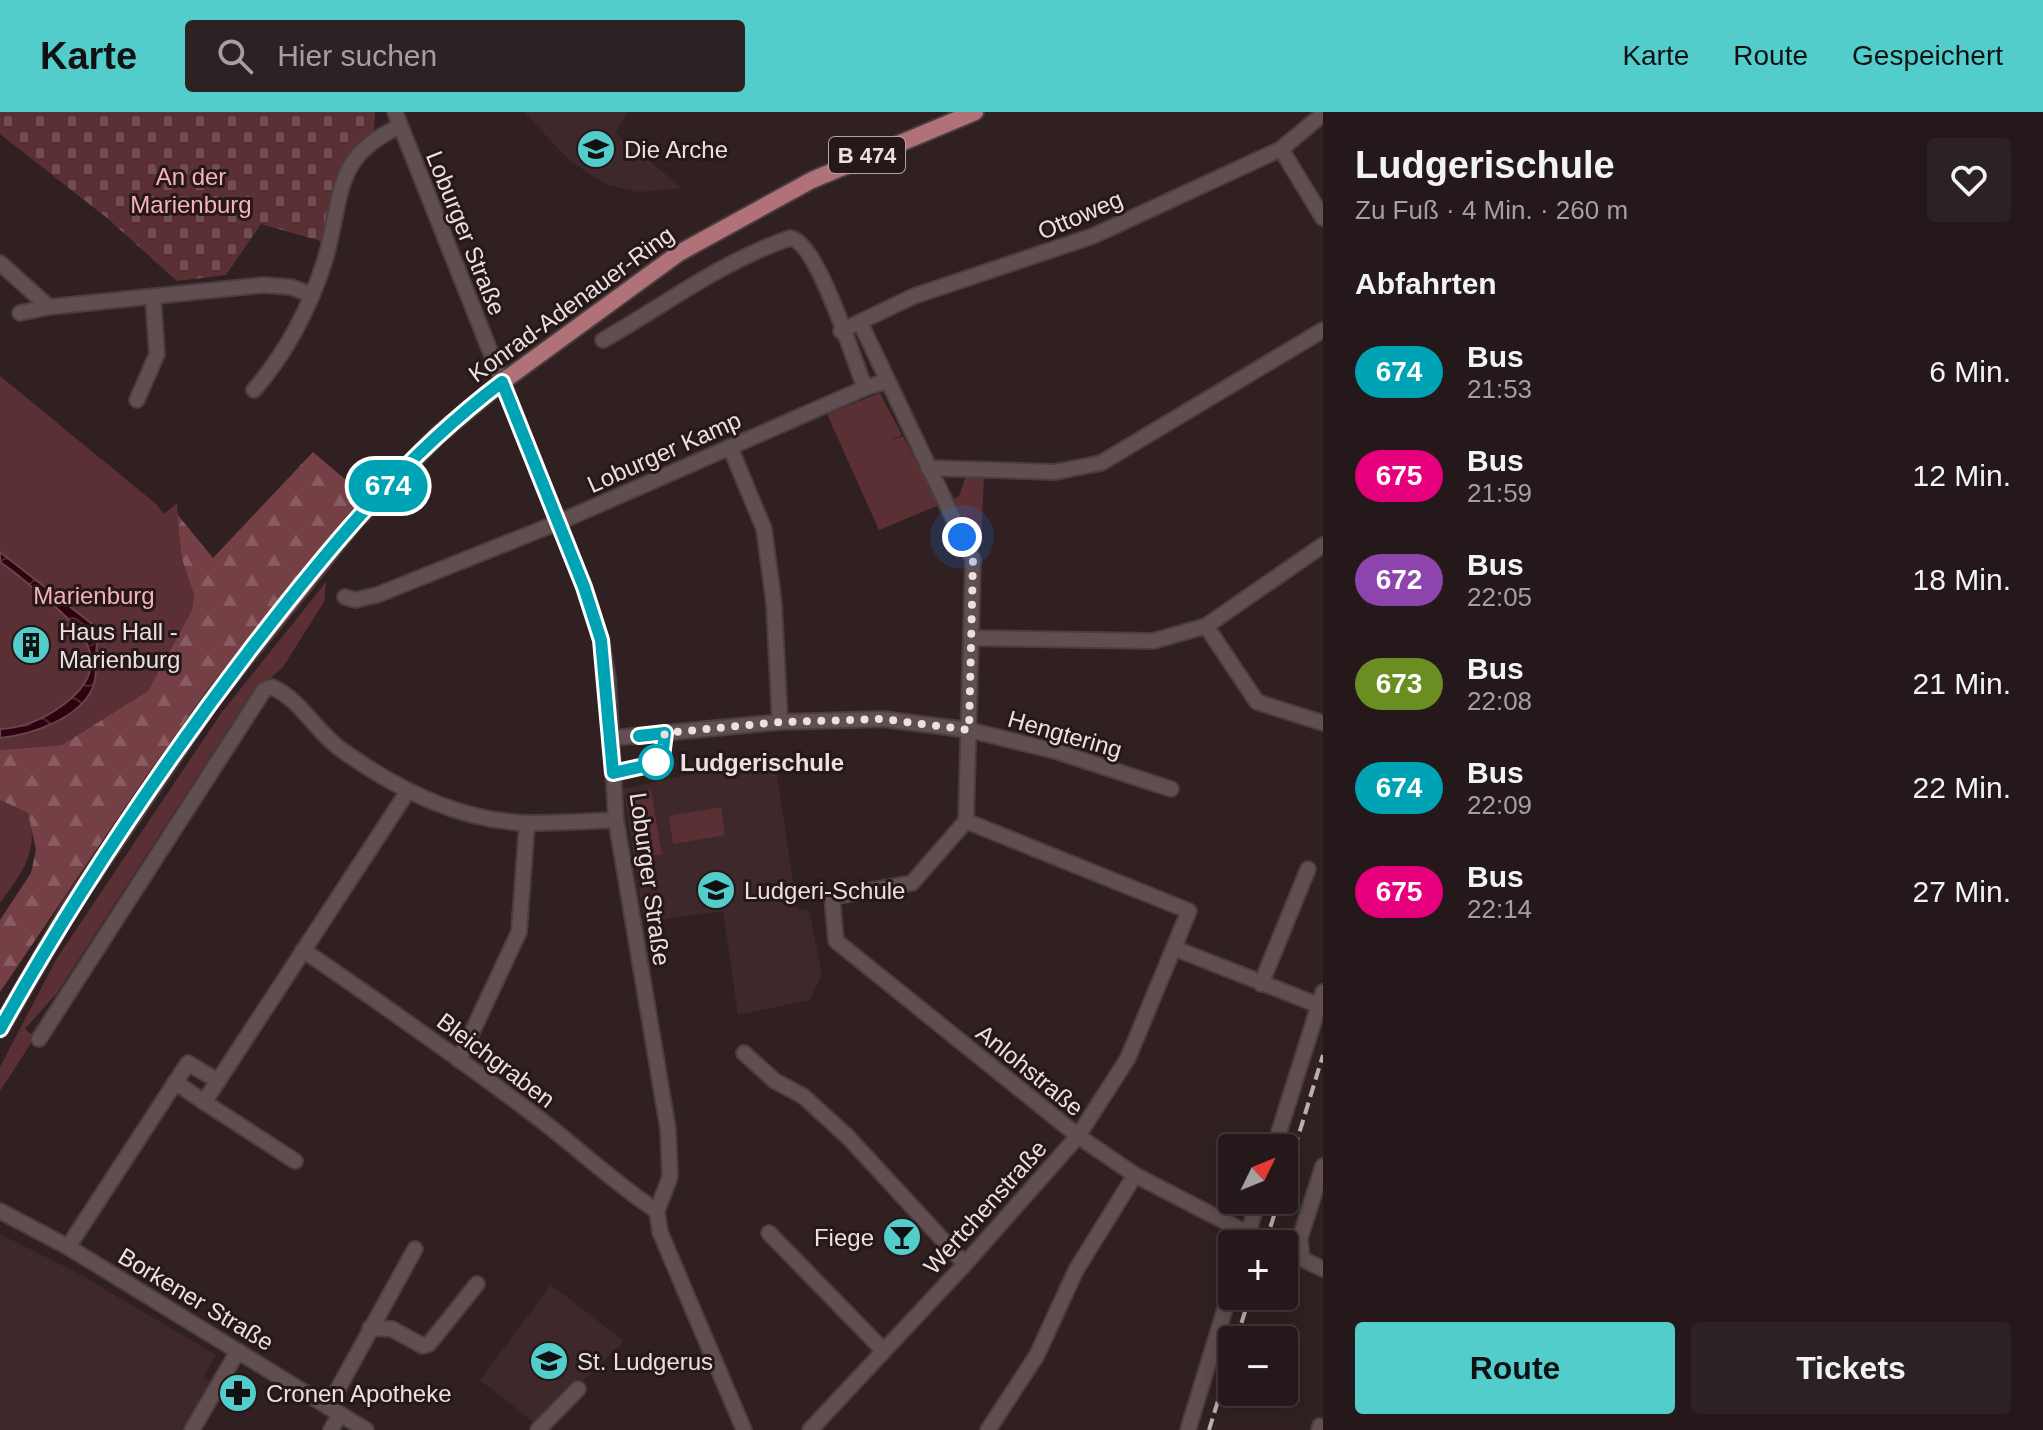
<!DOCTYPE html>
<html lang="de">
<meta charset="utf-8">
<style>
body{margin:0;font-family:Arial,sans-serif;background:#2c2123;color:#f1f3f6;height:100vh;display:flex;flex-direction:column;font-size:30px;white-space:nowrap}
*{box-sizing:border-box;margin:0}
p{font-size:26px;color:#a3a0a2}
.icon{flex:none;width:44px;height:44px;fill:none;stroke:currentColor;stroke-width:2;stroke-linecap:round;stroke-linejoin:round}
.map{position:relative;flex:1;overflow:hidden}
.drawer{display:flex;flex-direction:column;background:#24181a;width:720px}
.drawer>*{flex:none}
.badge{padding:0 16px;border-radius:26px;font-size:28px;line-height:52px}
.needle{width:52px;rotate:47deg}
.fabs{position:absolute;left:1218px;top:1022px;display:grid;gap:16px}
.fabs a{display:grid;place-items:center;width:80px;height:80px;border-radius:8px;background:#24181a;box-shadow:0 4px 20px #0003,0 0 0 2px #413739;font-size:40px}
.you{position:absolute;width:40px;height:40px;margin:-20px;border:6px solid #fff;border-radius:50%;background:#1a73e8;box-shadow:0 0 0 12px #1a73e833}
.map>.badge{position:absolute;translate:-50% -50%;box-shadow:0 0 0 4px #fff}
h2{padding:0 32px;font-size:30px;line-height:72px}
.round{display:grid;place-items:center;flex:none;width:84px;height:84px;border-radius:8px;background:#2c2123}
.overview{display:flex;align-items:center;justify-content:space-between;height:136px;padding:0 32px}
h1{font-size:38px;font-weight:800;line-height:60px}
.primary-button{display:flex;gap:16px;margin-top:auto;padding:16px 32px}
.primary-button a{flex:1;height:92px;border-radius:8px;background:#52cdcc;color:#111;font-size:32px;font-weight:800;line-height:92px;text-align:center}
.primary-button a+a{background:#2c2123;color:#f1f3f6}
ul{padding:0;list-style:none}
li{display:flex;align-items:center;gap:24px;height:104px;padding:0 32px}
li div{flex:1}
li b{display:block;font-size:30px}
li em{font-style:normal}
li .badge{min-width:88px;font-weight:700;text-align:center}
header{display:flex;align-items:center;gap:48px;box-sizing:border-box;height:112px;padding:0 40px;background:#52cdcc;color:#111}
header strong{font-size:38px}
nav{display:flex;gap:44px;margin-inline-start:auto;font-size:28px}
.search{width:560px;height:72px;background:#2c2123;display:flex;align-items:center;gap:20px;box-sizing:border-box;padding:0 28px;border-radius:8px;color:#a3a0a2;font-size:30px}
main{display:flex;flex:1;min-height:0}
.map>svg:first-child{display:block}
</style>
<header>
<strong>Karte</strong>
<div class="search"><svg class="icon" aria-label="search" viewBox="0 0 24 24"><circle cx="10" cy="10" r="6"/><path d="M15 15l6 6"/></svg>Hier suchen</div>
<nav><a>Karte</a><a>Route</a><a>Gespeichert</a></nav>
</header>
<main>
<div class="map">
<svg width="1323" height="1318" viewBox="0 0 1323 1318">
<defs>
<pattern id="forest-firs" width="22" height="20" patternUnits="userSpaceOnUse" patternTransform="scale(2)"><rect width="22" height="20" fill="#744046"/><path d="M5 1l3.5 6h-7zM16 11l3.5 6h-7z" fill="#885b60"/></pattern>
<pattern id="cemetery-stones" width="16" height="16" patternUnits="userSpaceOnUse" patternTransform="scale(2)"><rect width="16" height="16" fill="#5a3035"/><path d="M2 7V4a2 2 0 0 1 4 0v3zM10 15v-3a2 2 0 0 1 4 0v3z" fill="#724e52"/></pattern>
<pattern id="water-waves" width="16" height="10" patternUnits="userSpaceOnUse" patternTransform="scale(2)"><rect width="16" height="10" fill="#2f030d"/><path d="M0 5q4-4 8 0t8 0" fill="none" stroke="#4d2730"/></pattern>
</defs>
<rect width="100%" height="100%" fill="#302022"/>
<g fill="#3e282b">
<polygon points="524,0 628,0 615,21 682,76 638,80 605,72 570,49"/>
<polygon points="774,644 797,796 809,799 822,862 810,888 738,903 723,799 644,810 623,677"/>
<polygon points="0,1122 76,1160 216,1243 204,1264 210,1268 186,1318 0,1318"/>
<polygon points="551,1173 624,1229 537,1313 480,1268"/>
</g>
<g fill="#5a3035">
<polygon points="0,264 156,392 164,402 177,391 182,447 194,483 192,498 148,579 62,633 0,638"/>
<polygon points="880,281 902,323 888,329 903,324 939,393 879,418 827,302"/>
<polygon points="984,363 981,429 968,428 950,388 959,384 966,364"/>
<polygon points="326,470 324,490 283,555 248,586 57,881 25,917 35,925 0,979 0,955 57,846 222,600"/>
<polygon points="651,678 662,742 637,747 627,681"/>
<path d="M0,688l28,13c12,38 -6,60 -28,90z"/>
<polygon points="721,695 725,723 673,732 669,704"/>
</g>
<polygon fill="url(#forest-firs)" points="313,340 367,386 210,576 147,663 0,880 0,808 31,761 36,738 28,701 0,688 0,638 62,633 148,579 192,498 194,483 182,447 177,402 213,446"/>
<path fill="url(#cemetery-stones)" d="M0,0h375l-1,20c-37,25 -40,69 -50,110l-63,-18 -35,51 -49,6 -70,-63 -107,-84z"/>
<path fill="url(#water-waves)" stroke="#67454d" stroke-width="2" d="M0,440l101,79c-9,16 -1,38 -8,56 -13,32 -63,48 -93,51v-9c23,-1 44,-10 63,-24 55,-41 19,-76 -19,-108 -14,-11 -28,-25 -44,-35z"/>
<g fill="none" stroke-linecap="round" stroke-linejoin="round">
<defs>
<g id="minor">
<polyline points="395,0 584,475 601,528 608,566 616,708 668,1017 670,1065 657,1099 660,1120 744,1318"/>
<polyline points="1281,37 1323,106"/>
<polyline points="0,151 49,195"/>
<polyline points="20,201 49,195 263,173 291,175 312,183"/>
<polyline points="860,210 973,448 966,709"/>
<polyline points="841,219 914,184 1093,124 1281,37 1323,2"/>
<path d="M603,228c62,-35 119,-79 187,-102 28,4 63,121 75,150l22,-7"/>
<path d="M254,278c32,-37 56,-83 71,-130 18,-61 7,-104 74,-133"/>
<polyline points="137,288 157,242 153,186"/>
<polyline points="730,335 764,417 774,492 780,610"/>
<polyline points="928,356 1055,360 1101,351 1323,218"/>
<polyline points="345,485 355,488 377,483 557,411 865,276"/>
<polyline points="1206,514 1257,590 1323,611"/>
<polyline points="973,526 1153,529 1206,514 1323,433"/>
<polyline points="612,626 780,610 883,607 969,618 1055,639 1171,677"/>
<polyline points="966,709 912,771 832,785 836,829 1078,1024 1135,1063 1249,1122"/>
<polyline points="1174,836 1318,893"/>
<path d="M303,838c79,54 157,109 234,167 41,31 77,66 120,94"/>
<polyline points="1261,872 1308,757"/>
<path d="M39,927l225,-349 8,-3c29,13 42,42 67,61 55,40 122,74 191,75 29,0 58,-2 86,-3"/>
<polyline points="744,941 775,969 803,984 848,1025 965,1152"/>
<polyline points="459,948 519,820 527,711"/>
<polyline points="175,970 204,990 218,969"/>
<polyline points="204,990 295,1049"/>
<polyline points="1274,1036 1323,880"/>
<polyline points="1323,1054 1300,1126 1302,1147 1323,1157"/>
<polyline points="0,1099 68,1135 366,1318"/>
<polyline points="769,1121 884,1239"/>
<polyline points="1245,1132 1258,1088"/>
<polyline points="68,1135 188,951 218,969 408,679"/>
<polyline points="370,1216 392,1217 423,1234 429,1232 477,1172"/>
<polyline points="328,1295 415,1137"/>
<polyline points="192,1318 238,1239"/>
<polyline points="331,1318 340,1302"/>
<polyline points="538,1318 578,1277"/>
<polyline points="810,1318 965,1152 1078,1024 1128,946 1189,799 966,709"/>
<polyline points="988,1318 1037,1243 1076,1158 1135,1063"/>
<polyline points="1188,1318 1232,1174"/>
<polyline points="1319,1318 1320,1314 1323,1316"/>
</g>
<polyline id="major" points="0,917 70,796 213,586 354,410 438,323 502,270 679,141 812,68 975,0"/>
</defs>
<use href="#minor" stroke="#4a3d3e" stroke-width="18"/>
<use href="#major" stroke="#4a3d3e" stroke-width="20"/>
<use href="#minor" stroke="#604e50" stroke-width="14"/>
<use href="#major" stroke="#b07178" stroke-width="16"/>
<g stroke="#bbafb0" stroke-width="4" stroke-dasharray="12 6" stroke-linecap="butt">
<polyline points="1284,1071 1323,943"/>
<polyline points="1265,1132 1279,1088"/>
<polyline points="1236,1228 1250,1184"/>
<polyline points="1209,1318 1232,1243"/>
</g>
</g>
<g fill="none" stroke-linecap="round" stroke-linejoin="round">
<defs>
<path id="line" d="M0,917c75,-134 160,-261 253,-383 74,-96 152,-191 249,-264l82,205 17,53 12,133 36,-8 13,-8 3,-24 -26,3"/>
</defs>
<use href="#line" stroke="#fff" stroke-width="18"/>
<use href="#line" stroke="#00a3b4" stroke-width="12"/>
<polyline stroke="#ebe0e1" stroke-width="8" stroke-dasharray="0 14.4" points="656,650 665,621 780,610 883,607 969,618 973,448 962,425"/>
</g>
<defs>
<symbol id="school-disc" viewBox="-11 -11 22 22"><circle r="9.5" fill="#52cdcc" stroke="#261719"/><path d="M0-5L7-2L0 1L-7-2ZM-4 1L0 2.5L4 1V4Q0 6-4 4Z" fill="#111"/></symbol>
<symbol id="building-disc" viewBox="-11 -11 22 22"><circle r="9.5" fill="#52cdcc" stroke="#261719"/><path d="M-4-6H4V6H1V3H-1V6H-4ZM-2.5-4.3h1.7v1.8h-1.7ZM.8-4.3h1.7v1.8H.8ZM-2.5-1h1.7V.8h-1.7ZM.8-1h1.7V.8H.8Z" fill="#111"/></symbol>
<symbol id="bar-disc" viewBox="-11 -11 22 22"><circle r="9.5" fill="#52cdcc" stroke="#261719"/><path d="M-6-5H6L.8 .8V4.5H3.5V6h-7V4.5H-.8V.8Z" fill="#111"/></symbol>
<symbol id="pharmacy-disc" viewBox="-11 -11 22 22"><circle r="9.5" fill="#52cdcc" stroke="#261719"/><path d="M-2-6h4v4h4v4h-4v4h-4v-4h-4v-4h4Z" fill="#111"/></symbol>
</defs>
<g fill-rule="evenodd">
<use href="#school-disc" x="574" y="15" width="44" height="44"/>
<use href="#building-disc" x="9" y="511" width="44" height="44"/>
<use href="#school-disc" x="694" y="756" width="44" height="44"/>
<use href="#bar-disc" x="880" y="1103" width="44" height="44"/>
<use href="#school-disc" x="527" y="1227" width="44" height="44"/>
<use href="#pharmacy-disc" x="216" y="1259" width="44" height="44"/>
</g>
<circle fill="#fff" stroke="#00a3b4" stroke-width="4" cx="656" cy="650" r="16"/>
<g text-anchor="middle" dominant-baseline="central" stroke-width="6" stroke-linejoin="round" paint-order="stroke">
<rect fill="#261719" stroke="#b0a4a5" stroke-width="2" x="829" y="25" width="76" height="36" rx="6"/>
<g font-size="22" font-weight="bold" fill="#ebe0e1">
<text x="867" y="43">B 474</text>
</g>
<g font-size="24" fill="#ebe0e1" stroke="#261719" text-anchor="start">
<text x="624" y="37">Die Arche</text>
<text x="59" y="519">Haus Hall -<tspan x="59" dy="28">Marienburg</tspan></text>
<text x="744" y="778">Ludgeri-Schule</text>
<text x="874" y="1125" text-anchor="end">Fiege</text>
<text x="577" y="1249">St. Ludgerus</text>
<text x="266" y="1281">Cronen Apotheke</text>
</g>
<g font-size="24" fill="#f7b1b8" stroke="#261719">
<text x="191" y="64">An der<tspan x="191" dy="28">Marienburg</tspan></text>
<text x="94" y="483">Marienburg</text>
</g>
<g font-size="24" fill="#ebe0e1" stroke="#261719">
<text transform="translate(1080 103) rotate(-23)">Ottoweg</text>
<text transform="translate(466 121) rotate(68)">Loburger Straße</text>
<text transform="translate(571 192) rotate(-36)">Konrad-Adenauer-Ring</text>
<text transform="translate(664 340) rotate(-24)">Loburger Kamp</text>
<text transform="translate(1065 622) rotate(16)">Hengtering</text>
<text transform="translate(650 767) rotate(82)">Loburger Straße</text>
<text transform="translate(496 948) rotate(37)">Bleichgraben</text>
<text transform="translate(1030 958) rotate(39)">Anlohstraße</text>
<text transform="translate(985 1095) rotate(-48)">Wertchenstraße</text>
<text transform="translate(196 1187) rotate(31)">Borkener Straße</text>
</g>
<g font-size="24" font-weight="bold" fill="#ebe0e1" stroke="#261719" text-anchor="start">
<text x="680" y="650">Ludgerischule</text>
</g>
</g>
</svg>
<div class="fabs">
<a><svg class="needle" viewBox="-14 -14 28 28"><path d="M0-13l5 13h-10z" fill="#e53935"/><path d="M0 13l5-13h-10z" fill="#a3a0a2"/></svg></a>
<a>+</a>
<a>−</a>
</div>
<div class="you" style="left:962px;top:425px"></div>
<b class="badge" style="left:388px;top:374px;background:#00a3b4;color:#fff">674</b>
</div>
<section class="drawer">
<div class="overview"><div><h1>Ludgerischule</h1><p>Zu Fuß · 4 Min. · 260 m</p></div><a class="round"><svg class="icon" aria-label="heart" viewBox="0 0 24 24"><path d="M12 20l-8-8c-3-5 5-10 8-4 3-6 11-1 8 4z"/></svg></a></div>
<h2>Abfahrten</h2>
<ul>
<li><span class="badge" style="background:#00a3b4;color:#fff">674</span><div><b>Bus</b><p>21:53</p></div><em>6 Min.</em></li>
<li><span class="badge" style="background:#e6007e;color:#fff">675</span><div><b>Bus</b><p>21:59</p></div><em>12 Min.</em></li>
<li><span class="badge" style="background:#8e44ad;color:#fff">672</span><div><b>Bus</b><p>22:05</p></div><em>18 Min.</em></li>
<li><span class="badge" style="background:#6b8e23;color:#fff">673</span><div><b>Bus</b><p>22:08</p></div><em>21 Min.</em></li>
<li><span class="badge" style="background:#00a3b4;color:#fff">674</span><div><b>Bus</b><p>22:09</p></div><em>22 Min.</em></li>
<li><span class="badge" style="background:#e6007e;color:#fff">675</span><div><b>Bus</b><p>22:14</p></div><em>27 Min.</em></li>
</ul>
<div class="primary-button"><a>Route</a><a>Tickets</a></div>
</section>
</main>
